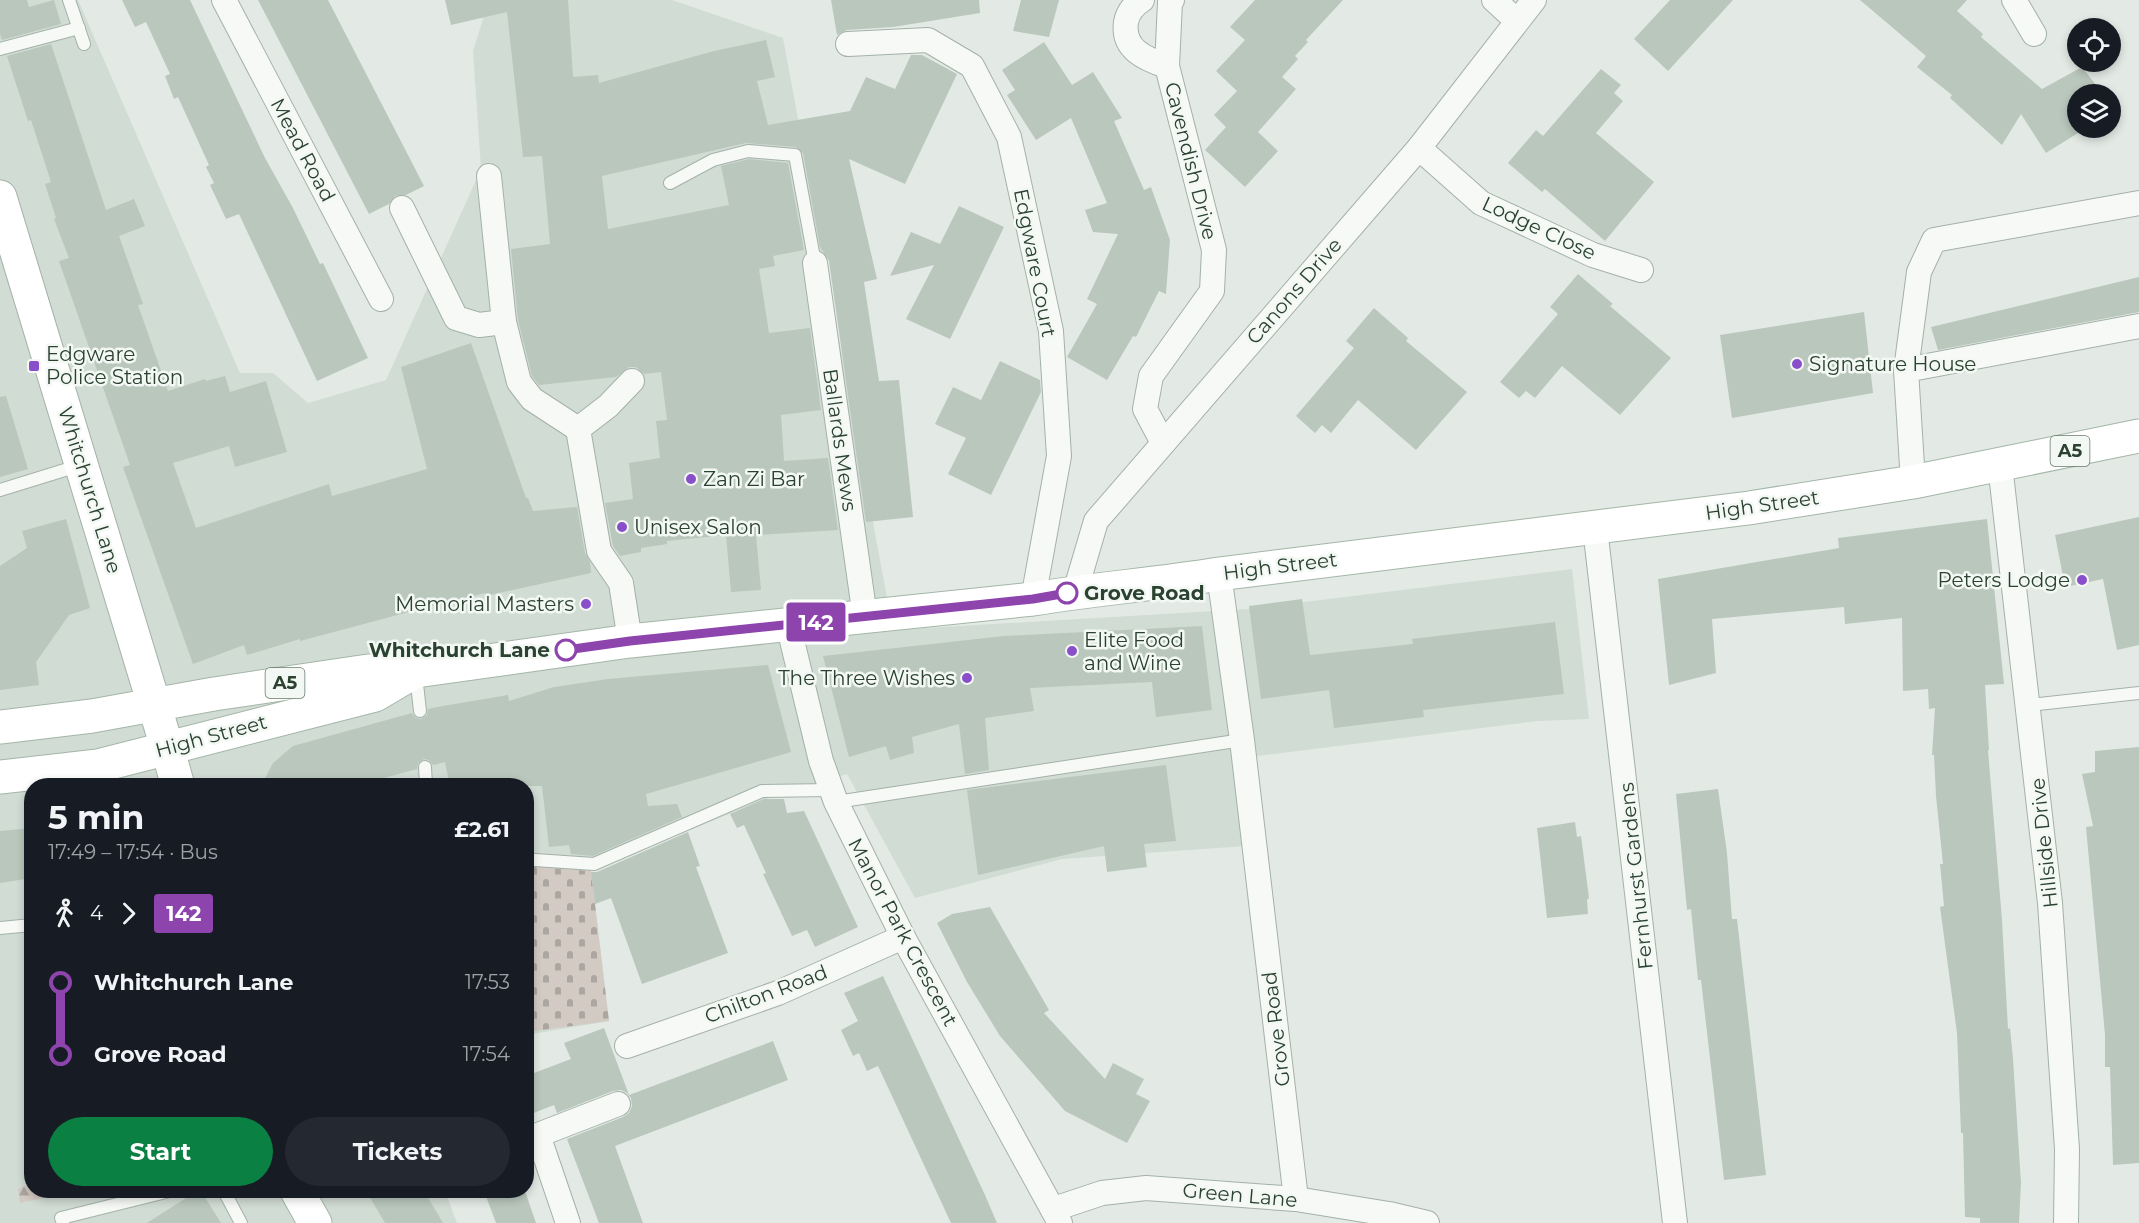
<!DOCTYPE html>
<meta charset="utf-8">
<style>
body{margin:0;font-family:Montserrat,sans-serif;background:#242831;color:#f1f3f6;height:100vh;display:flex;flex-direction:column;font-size:22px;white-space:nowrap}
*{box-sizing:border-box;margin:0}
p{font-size:20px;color:#9ea1a6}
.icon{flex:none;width:33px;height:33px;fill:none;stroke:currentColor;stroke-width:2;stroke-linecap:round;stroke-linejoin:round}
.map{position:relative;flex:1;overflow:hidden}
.sheet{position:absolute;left:24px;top:778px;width:510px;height:420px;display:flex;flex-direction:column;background:#171b24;border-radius:24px;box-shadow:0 3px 9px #0003}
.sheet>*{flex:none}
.badge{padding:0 12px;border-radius:4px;font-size:21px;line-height:39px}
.controls{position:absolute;left:2067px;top:18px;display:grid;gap:12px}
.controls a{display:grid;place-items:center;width:54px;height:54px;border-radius:50%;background:#171b24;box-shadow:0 3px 9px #0003;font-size:30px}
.map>.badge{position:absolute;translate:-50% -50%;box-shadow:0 0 0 3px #fff}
.legs{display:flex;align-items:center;gap:9px;height:66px;padding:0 24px;font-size:20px}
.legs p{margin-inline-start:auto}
.headline{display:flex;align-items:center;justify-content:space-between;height:102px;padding:0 24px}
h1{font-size:33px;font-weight:700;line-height:45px}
.primary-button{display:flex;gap:12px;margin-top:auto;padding:12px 24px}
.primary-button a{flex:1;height:69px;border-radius:36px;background:#0b8043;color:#fff;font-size:24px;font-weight:700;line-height:69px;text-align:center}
.primary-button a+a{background:#242831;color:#f1f3f6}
ul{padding:0 24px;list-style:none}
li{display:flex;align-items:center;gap:21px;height:72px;font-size:22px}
li i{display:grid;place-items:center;width:9px;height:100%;margin:0 8px;background:currentColor}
li i::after{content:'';width:15px;height:15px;margin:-8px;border:4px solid;border-radius:50%;background:#171b24}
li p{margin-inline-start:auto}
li:first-child i{background:linear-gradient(#0000 50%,currentColor 0)}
li:last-child i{background:linear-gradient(currentColor 50%,#0000 0)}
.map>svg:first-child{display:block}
</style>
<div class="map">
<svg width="2139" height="1223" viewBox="0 0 2139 1223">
<defs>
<pattern id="forest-firs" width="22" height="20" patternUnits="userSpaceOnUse" patternTransform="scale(1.5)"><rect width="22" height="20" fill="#d4cac4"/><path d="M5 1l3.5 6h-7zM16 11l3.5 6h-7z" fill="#aca6a0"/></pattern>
<pattern id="cemetery-stones" width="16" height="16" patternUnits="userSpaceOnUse" patternTransform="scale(1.5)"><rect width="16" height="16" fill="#d4cac4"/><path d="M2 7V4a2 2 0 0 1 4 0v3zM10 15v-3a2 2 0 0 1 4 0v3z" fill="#aca6a0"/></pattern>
</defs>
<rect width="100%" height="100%" fill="#e3eae5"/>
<polygon fill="#d1dcd4" points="0,0 78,0 240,373 273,373 308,403 386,380 481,169 473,51 489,0 672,0 783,38 893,630 1248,609 1572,569 1589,719 1537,721 1249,757 1260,845 1062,859 915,898 847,774 763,800 591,871 609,1021 527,1035 526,786 32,786 32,1191 445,1191 457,1223 0,1223"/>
<polygon fill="url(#forest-firs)" points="31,1183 32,1191 78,1191 20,1203 18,1189"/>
<polygon fill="url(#cemetery-stones)" points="526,866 591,871 609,1021 527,1032"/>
<g fill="#bac7bd">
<polygon points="0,0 27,0 29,7 54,0 61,24 2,40 0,34"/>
<polygon points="122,0 190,0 265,158 293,208 320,264 323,263 368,358 317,381 239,214 226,219 210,185 214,183 206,167 209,165 178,97 174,99 165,76 170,74 146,22 135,27"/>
<polygon points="258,0 328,0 424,186 406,195 395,196 389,204 369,214"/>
<polygon points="445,0 568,0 573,77 598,75 599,83 714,51 766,40 775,77 757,81 768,125 850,111 866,77 895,89 911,55 922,55 957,74 905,184 849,159 877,279 864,282 879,381 899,380 913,517 866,522 829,261 820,247 803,153 796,147 746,143 602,176 608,229 729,205 721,166 749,159 788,163 804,250 773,256 775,266 759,269 769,333 810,328 821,410 781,415 784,461 828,458 838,530 756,535 761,590 731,592 726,535 667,541 667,544 641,548 641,552 620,556 613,546 605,503 633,499 629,463 660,458 656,421 667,420 661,372 644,374 636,367 629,367 616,377 539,385 532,376 518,320 511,249 550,244 542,156 523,157 507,12 451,25"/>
<polygon points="831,0 979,0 980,13 893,27 847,30 837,35"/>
<polygon points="1021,0 1059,0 1049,37 1013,31"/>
<polygon points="1255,0 1343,0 1306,40 1308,42 1295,56 1298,59 1282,77 1296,89 1258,132 1278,151 1245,187 1205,150 1226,127 1214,115 1237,91 1216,71 1245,40 1230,27"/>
<polygon points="1670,0 1733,0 1668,71 1634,39"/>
<polygon points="1860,0 1967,0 1957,11 1983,34 1981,37 2042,89 2082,67 2103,94 2078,94 2078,133 2046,153 2021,114 2002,145 1950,98 1952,95 1917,67 1926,56"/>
<polygon points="1044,42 1072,85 1093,72 1122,118 1114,121 1144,190 1151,187 1170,240 1166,294 1159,291 1136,337 1133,336 1107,380 1067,357 1097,304 1087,299 1118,234 1093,232 1085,210 1107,203 1071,118 1036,140 1007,95 1015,90 1002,70"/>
<polygon points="51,44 106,210 134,199 145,226 119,236 143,304 138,305 168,391 205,379 206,381 225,376 230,392 266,381 287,452 235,467 229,446 173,463 196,528 329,484 332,496 427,469 401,367 471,343 526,498 528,498 533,511 577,507 585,553 590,562 591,573 485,596 485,593 451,602 450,601 300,641 300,639 247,655 244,645 193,664 123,467 130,465 59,261 69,258 54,219 56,218 45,184 51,182 31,120 28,121 7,56"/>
<polygon points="1601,69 1621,85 1614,93 1623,101 1596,133 1654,182 1605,241 1545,189 1542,192 1508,163 1536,130 1543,136"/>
<polygon points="959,206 1004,227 950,339 906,319 934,265 890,276 911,232 940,244"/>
<polygon points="1578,274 1613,304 1610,306 1671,358 1620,415 1562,366 1535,398 1526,391 1519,398 1500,382 1558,314 1550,307"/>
<polygon points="2139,277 2139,312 1938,350 1931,327"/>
<polygon points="1374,308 1408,338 1406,341 1467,392 1416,450 1358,400 1331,433 1322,425 1315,433 1296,416 1354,348 1346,341"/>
<polygon points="1864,312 1873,393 1732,418 1720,335"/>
<polygon points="1000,361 1040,380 1041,392 991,495 948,474 966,438 935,424 953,387 981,400"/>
<polygon points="6,396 28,469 0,477 0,397"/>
<polygon points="2139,517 2139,645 2117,650 2103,579 2065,587 2055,535"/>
<polygon points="66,519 90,608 69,615 36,662 39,685 0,690 0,566 27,548 22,531"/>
<polygon points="1987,519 2004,684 1985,685 1989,750 1988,750 2002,920 2008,1029 2010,1028 2013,1059 2021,1183 2019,1223 1980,1223 1980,1218 1965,1217 1963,1133 1961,1133 1957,1033 1940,907 1944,906 1940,864 1943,864 1936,796 1934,755 1932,755 1935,708 1929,709 1928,689 1903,691 1902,618 1845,624 1844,607 1712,619 1716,673 1669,685 1658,579 1839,548 1838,538"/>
<polygon points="1302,599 1310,655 1413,644 1412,639 1555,622 1564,694 1423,710 1424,717 1334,728 1329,690 1261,699 1249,606"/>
<polygon points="1202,626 1212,710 1156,717 1152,682 1030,688 1034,711 985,718 989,770 965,774 959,724 912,737 914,753 890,760 886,746 849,757 823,656 1004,636"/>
<polygon points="768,665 791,752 646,794 648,806 677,804 682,817 593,856 571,854 569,845 549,847 542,786 450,786 445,762 433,765 429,760 424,759 418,763 417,769 355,786 261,786 273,763 293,746 412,713 416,718 421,719 427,715 428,709 437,707 508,695 509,701 554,687 608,679"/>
<polygon points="2139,747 2139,1163 2113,1165 2110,1067 2105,1067 2105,1035 2086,827 2093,826 2082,774 2095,772 2095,751"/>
<polygon points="1166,765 1176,841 1144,844 1147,867 1107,872 1104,846 978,875 967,790"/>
<polygon points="1718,789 1727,853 1732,919 1737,919 1766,1175 1724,1180 1701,980 1698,980 1691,909 1687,910 1676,794"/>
<polygon points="764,799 784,799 787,813 804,811 858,927 815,947 807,930 792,936 763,874 766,873 744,825 737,828 730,814"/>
<polygon points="1575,822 1577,837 1581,836 1589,898 1587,900 1588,914 1547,918 1537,828"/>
<polygon points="32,828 32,878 0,883 0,831"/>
<polygon points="688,832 700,866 696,867 728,953 642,984 611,898 595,904 591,872 597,872"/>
<polygon points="990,907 1049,1010 1044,1013 1105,1079 1113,1063 1144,1079 1136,1094 1150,1101 1127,1143 1065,1111 1000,1036 967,982 937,923 952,914"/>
<polygon points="883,976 985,1195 997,1223 951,1223 878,1066 867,1071 859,1053 853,1056 841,1030 858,1021 844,993"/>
<polygon points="604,1028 629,1095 773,1041 788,1080 615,1146 643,1223 599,1223 567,1139 623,1117 629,1113 632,1106 631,1098 627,1093 621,1090 613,1091 557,1113 554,1105 526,1116 526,1076 571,1059 564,1043"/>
<polygon points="197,1191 201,1191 221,1223 147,1223"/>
<polygon points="366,1191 424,1191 443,1223 385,1223"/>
<polygon points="484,1191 525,1191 536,1223 496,1223"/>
</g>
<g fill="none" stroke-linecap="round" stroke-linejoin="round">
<defs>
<g id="service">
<polyline points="69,0 84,44"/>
<polyline points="0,49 79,28"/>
<polyline points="670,183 713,160 748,151 795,155 815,263"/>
<polyline points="0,490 81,465"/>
<polyline points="416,675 420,711"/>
<polyline points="2029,705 2139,693"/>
<polyline points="425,767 426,786"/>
<polyline points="836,802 1242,740"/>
<polyline points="535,860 594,864 762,791 831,790"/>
<polyline points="0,928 32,925"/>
<polyline points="224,1191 241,1223"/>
<polyline points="63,1223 61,1218 170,1191"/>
</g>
<g id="minor">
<polyline points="224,0 381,299"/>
<path d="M1142,0c-8,5 -14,12 -16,22 -4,27 19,37 41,44"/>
<polyline points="1494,0 1517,21"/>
<polyline points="2014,0 2034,34"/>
<polyline points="848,44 928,40 972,66 1009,137 1051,331 1059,456 1033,599"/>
<polyline points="1419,148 1481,203 1593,255 1641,270"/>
<polyline points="489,176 504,322 519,382 532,399 578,429"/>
<polyline points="402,208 456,318 479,325 504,322"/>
<polyline points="815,263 865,617"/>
<polyline points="1906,370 1919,272 1934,240 2139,203"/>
<polyline points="1163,443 1145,409 1151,376 1212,291 1214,250 1167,66 1170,2 1172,0"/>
<polyline points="2000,465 2050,903 2067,1149 2066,1223"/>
<polyline points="1913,482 1906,370 2139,326"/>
<polyline points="1595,528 1675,1223"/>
<polyline points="1219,574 1242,740 1296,1199"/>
<polyline points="1075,592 1096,521 1419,148 1534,0"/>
<polyline points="788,624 821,761 836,802 903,937 1060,1223"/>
<polyline points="630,641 621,583 599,551 578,429 608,406 632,381"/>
<polyline points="627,1046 778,993 903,937"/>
<polyline points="1054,1209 1102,1193 1146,1188 1296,1199 1389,1214 1427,1223"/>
<polyline points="568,1223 538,1135 618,1104"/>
</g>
<polyline id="secondary" points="0,197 167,747"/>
<g id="primary">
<path d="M0,727l92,-11 122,-22 154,-23h48l214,-30 403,-42c62,-10 124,-15 186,-25l530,-66 164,-26 226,-46"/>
<polyline points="167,747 178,786"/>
<polyline points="0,777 98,766 375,695 414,672"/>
<polyline points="297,1191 315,1223"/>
</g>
</defs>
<use href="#service" stroke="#a4b1a8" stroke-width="14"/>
<use href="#minor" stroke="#a4b1a8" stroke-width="26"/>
<use href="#secondary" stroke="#a4b1a8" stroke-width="35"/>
<use href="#primary" stroke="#a3b6a7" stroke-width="35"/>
<polyline stroke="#a9b3ab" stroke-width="4" stroke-dasharray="4.5 4.5" stroke-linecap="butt" points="222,779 226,786"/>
<use href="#service" stroke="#f6f9f6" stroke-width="12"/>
<use href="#minor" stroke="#f6f9f6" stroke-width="24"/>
<use href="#secondary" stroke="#fff" stroke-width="33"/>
<use href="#primary" stroke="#fff" stroke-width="33"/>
</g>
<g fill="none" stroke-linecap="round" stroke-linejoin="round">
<defs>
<polyline id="line-1" points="566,650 630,641 1033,599 1067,593"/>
</defs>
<use href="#line-1" stroke="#fff" stroke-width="14"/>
<use href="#line-1" stroke="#8e44ad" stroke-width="9"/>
</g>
<g fill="#894ec9" stroke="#f3f8f4" stroke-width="2">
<circle cx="1797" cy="364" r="6"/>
<rect x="28" y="360" width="12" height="12" rx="3"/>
<circle cx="691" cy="479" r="6"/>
<circle cx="622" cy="527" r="6"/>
<circle cx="2082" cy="580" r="6"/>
<circle cx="586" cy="604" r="6"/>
<circle cx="1072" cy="651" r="6"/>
<circle cx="967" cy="678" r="6"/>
</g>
<g fill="#fff" stroke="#8e44ad" stroke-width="3">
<circle cx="1067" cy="593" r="10"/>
<circle cx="566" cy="650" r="10"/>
</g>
<g text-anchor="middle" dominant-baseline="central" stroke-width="5" stroke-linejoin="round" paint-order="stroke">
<g fill="#f3f8f4" stroke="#67796c" stroke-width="1.5">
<rect x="2050.5" y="436" width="39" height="30" rx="4.5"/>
<rect x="265.5" y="668" width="39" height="30" rx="4.5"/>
</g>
<g font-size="18" font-weight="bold" fill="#2b4231">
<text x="2070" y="451">A5</text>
<text x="285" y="683">A5</text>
</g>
<g font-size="20" fill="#2b4231" stroke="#f3f8f4">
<text transform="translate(303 150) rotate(62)">Mead Road</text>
<text transform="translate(1191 161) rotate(76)">Cavendish Drive</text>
<text transform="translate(1539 228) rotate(25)">Lodge Close</text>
<text transform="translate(1035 263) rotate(79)">Edgware Court</text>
<text transform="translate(1294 291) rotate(-49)">Canons Drive</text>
<text transform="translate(840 440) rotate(82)">Ballards Mews</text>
<text transform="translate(90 490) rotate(73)">Whitchurch Lane</text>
<text transform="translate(1762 505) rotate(-8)">High Street</text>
<text transform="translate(1280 566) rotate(-7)">High Street</text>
<text transform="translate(211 736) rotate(-15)">High Street</text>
<text transform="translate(2044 843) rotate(-96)">Hillside Drive</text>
<text transform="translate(1636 876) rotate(-96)">Fernhurst Gardens</text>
<text transform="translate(903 932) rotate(62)">Manor Park Crescent</text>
<text transform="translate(766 994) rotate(-21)">Chilton Road</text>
<text transform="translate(1276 1029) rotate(-97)">Grove Road</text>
<text transform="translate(1240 1195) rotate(5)">Green Lane</text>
</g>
<g font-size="20" fill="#2b4231" stroke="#f3f8f4" text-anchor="start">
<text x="46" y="354">Edgware<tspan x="46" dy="23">Police Station</tspan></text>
<text x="1809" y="364">Signature House</text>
<text x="703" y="479">Zan Zi Bar</text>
<text x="634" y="527">Unisex Salon</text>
<text x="2070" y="580" text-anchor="end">Peters Lodge</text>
<text x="574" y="604" text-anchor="end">Memorial Masters</text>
<text x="1084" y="640">Elite Food<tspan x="1084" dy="23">and Wine</tspan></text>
<text x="955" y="678" text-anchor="end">The Three Wishes</text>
</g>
<g font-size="20" font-weight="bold" fill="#2b4231" stroke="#f3f8f4" text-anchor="start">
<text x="1084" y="593">Grove Road</text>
<text x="550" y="650" text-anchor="end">Whitchurch Lane</text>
</g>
</g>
</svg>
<div class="controls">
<a><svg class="icon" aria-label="locate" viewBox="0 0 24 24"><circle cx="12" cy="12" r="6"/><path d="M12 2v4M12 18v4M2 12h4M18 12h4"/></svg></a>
<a><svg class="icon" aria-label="layers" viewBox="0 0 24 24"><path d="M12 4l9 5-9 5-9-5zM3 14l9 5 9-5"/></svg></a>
</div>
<b class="badge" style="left:816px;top:622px;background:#8e44ad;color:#fff">142</b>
<section class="sheet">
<div class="headline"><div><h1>5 min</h1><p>17:49 – 17:54 · Bus</p></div><b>£2.61</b></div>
<div class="legs"><svg class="icon" aria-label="walk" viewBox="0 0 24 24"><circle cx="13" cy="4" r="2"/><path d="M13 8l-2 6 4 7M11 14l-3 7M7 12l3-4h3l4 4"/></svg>4<svg class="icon" aria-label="forward" viewBox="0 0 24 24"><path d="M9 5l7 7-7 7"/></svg><b class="badge" style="background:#8e44ad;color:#fff">142</b></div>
<ul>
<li><i style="color:#8e44ad"></i><b>Whitchurch Lane</b><p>17:53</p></li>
<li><i style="color:#8e44ad"></i><b>Grove Road</b><p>17:54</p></li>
</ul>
<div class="primary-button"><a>Start</a><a>Tickets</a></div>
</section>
</div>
